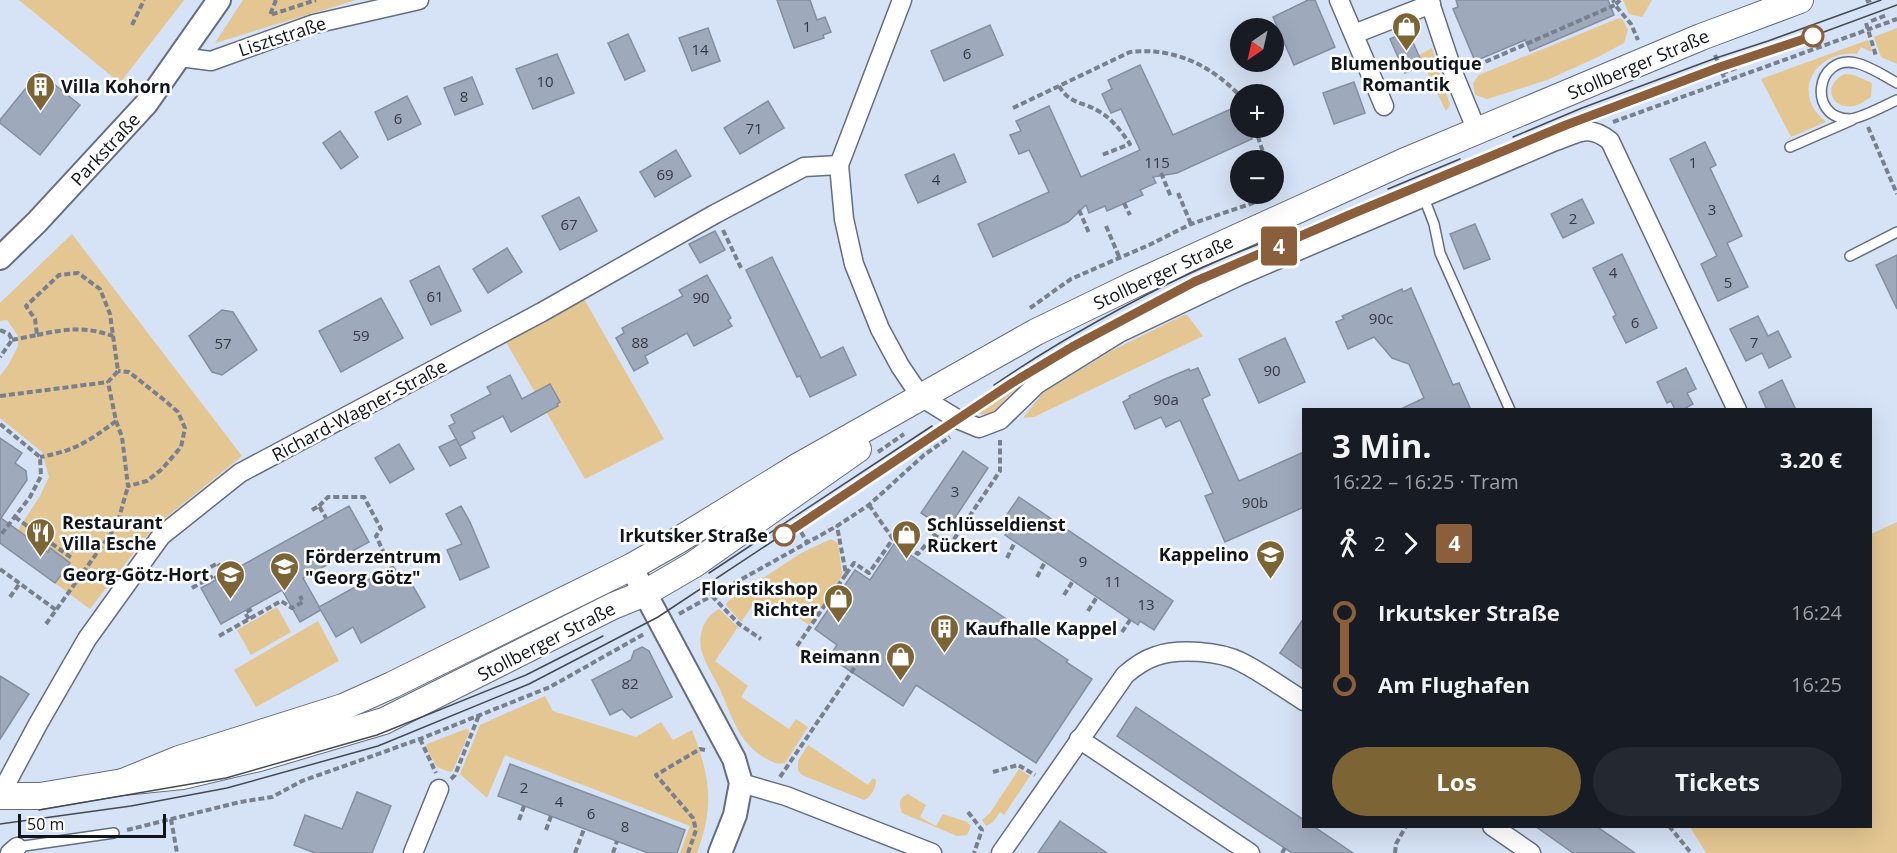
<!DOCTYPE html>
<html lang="de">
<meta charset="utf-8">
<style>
body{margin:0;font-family:"Open Sans",sans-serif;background:#242831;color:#f1f3f6;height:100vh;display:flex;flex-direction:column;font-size:22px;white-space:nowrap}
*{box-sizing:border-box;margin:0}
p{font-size:20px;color:#9ea1a6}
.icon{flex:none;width:33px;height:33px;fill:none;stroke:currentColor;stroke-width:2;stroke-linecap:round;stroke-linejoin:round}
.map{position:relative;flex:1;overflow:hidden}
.sheet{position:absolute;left:1302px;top:408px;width:570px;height:420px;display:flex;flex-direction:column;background:#171b24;border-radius:0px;box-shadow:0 6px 24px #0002}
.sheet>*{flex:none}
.badge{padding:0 12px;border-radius:4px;font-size:21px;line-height:39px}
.needle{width:39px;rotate:214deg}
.fabs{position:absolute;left:1230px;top:18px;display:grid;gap:12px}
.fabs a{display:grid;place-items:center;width:54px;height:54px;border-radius:50%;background:#171b24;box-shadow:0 6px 24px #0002;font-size:30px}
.scale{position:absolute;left:18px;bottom:15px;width:148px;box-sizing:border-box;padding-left:6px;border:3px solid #10141b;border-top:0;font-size:16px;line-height:21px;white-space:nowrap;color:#10141b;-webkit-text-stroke:4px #fff;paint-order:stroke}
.map>.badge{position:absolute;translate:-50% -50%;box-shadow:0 0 0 3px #fff}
.legs{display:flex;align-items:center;gap:9px;height:66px;padding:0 30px;font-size:20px}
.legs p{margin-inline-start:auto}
.head{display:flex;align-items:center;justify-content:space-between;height:102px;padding:0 30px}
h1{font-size:33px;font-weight:700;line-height:45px}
.button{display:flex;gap:12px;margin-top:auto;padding:12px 30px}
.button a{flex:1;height:69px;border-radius:36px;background:#7d6435;color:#fff;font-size:24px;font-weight:700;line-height:69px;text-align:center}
.button a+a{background:#242831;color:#f1f3f6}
ul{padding:0 30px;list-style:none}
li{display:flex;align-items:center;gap:21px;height:72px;font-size:22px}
li i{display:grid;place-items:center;width:9px;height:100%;margin:0 8px;background:currentColor}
li i::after{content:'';width:15px;height:15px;margin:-8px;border:4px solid;border-radius:50%;background:#171b24}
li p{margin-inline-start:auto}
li:first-child i{background:linear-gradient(#0000 50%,currentColor 0)}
li:last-child i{background:linear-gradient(currentColor 50%,#0000 0)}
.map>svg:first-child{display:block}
</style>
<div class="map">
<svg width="1897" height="853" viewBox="0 0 1897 853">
<rect width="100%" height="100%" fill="#d6e2f5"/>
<g fill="#e3c691">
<polygon points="19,0 184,0 120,83"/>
<polygon points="243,0 356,0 215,43"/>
<polygon points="1623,0 1652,0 1642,17 1629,14"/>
<polygon points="1619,18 1623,20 1628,30 1624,43 1598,57 1547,80 1487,99 1475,95 1473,83 1479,75"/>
<polygon points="1897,28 1897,64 1881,57 1874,37"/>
<path d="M1868,40l4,10 -1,2 -10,-5 -4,7c-27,-4 -57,19 -46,49 3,8 9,13 15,19l-35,15 -30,-58z"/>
<polygon points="1432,48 1450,105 1446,111 1419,55"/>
<path d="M1845,74l9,1 18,8 -1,14c-5,3 -12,8 -17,9 -24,4 -32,-22 -9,-32z"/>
<polygon points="72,234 242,456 153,528 90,609 55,583 70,562 51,548 48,552 18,530 40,496 49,477 42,452 0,418 0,376 9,364 18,346 18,336 7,320 0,321 0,303"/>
<polygon points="584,299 664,439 585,479 506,342"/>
<polygon points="1184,315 1187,315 1203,336 1034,417 1023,418 1043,393 1111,351"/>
<path d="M1028,378c-7,7 -15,13 -22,20 -10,11 -15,21 -31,14z"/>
<polygon points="1897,522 1897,853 1706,853 1690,827 1870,826 1871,534"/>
<polygon points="831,539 838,543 842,574 839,582 809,625 775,602 765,615 752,606 741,622 726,605 727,602 801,553"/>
<polygon points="277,607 291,632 251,655 237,630"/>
<path d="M719,609l19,18 -23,34 33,25 -7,11 48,32 7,-10 12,8 -23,36c-7,2 -11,0 -18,-4 -28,-14 -36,-45 -48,-72 -6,-12 -15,-25 -18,-38 -3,-16 4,-33 18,-40z"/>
<polygon points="318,621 339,661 256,707 234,670"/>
<path d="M545,696l8,15 83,26 25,-15 12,18 19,-10c18,47 23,74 5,123h-17l10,-27 -185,-71 -18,43 -27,-24 20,-49z"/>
<polygon points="466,729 469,730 469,733 453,770 450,772 437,767 426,748 427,744"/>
<path d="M808,745l60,40 5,-7 3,2c0,8 -5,17 -12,20l-62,-25 -4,-5v-9z"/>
<polygon points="1019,769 1030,776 1004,815 1000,812 993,822 986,826 982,820 990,813"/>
<path d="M908,794l18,11 -6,12 16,9 7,-12 24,8 4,4 -4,9 -10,1 -55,-23c-3,-9 -4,-15 6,-19z"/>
</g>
<g fill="#9ea9bc" stroke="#848ea0" stroke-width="1.5">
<polygon points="777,0 810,0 817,20 825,17 831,32 823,35 824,38 794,48"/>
<polygon points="1308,0 1315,0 1335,47 1294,65 1273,17"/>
<polygon points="1456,0 1608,0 1614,15 1530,51 1525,40 1475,61 1453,9 1458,7"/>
<polygon points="990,25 1003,55 944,81 931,51"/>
<polygon points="708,28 720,61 692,71 679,38"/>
<polygon points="1408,31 1423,65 1405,73 1390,39"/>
<polygon points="628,34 645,71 625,80 608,43"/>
<polygon points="557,54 574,93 533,109 516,69"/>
<polygon points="1140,65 1173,135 1240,105 1240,128 1247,128 1252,139 1177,173 1153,177 1156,183 1140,190 1143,195 1107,211 1105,206 1089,213 1086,205 1068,222 993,257 978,224 1049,192 1029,150 1019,154 1010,135 1021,131 1016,121 1049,106 1081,177 1140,150 1121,109 1111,113 1102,94 1112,89 1108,80"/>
<polygon points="39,72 80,105 40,155 0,123 0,120"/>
<polygon points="472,77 483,104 455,115 444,88"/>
<polygon points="1354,82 1365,113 1334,124 1323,93"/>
<polygon points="407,96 421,124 388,140 375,112"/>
<polygon points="768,101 784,128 740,154 724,128"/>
<polygon points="340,131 358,157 341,169 323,143"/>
<polygon points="1705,142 1716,165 1710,168 1742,236 1727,243 1748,287 1718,301 1701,264 1717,256 1670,159"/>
<polygon points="676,150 691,176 655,197 640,172"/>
<polygon points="954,154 966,182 918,203 905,175"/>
<polygon points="579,197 597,231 560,250 542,216"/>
<polygon points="1582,199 1594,223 1563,238 1551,214"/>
<polygon points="1475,224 1490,259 1464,269 1450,234"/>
<polygon points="715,231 725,250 700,263 689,244"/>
<polygon points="507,248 522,272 488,293 473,269"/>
<polygon points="1622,254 1657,328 1626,343 1613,317 1616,315 1593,268"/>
<polygon points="1897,255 1897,309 1876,265"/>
<polygon points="772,257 821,358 843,347 856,375 810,397 800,376 797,377 746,270"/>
<polygon points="439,266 461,311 431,325 410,281"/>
<polygon points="707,275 731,318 728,320 732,326 694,346 687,333 645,356 648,363 634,371 616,338 624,333 622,328 683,296 679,290"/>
<polygon points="1411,288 1453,385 1459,383 1471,410 1399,410 1424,398 1409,364 1392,358 1374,337 1348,349 1336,322 1344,319 1342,316 1402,289 1403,292"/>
<polygon points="381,298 403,338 341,372 319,331"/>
<polygon points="222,310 233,312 257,350 222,375 212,372 189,336"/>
<polygon points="1758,316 1768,336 1778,331 1791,357 1769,368 1762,353 1746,361 1730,329"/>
<polygon points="1285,338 1305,382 1259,403 1239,359"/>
<polygon points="1198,368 1210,395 1202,399 1239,481 1304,452 1304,507 1225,542 1205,496 1213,493 1180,420 1166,427 1161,417 1135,429 1123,402 1130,398 1129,396 1165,379 1189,369 1190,371"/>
<polygon points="1686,368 1696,389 1687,393 1693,404 1682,410 1675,410 1671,401 1667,403 1657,382"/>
<polygon points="510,375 522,399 550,384 560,402 557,404 558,406 511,432 503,416 472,432 475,438 460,446 449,426 455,423 451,415 491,394 487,387"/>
<polygon points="1782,380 1796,410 1767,410 1759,392"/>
<polygon points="0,438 22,453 15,463 26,471 27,480 1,518 48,552 50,548 70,563 55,583 0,543"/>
<polygon points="456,439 466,458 450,466 439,447"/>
<polygon points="399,444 414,469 390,483 375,458"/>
<polygon points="963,451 988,468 947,530 921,513"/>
<polygon points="1019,497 1173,601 1154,630 1140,621 1138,625 1005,535 1008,531 999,526"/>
<polygon points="349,506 369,542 303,578 321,610 300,622 282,590 221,624 201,588"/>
<polygon points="461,506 470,522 489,567 460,580 447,550 462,544 446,514"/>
<polygon points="894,544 1068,660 1066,662 1092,679 1036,763 916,685 903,706 829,657 837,645 815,629 855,570 870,580"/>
<polygon points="393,566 401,579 407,576 425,607 361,643 353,627 336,637 319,607"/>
<polygon points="1304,618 1304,670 1280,653"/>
<polygon points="642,647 649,651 672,697 631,718 622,709 610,715 592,680 631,660 634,651"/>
<polygon points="0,676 29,694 0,739"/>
<polygon points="1136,707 1304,820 1304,826 1313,826 1353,853 1292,853 1224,808 1117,736"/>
<polygon points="510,764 685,830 677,853 648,853 498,796"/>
<polygon points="357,792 391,806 372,853 315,853 294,845 305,815 342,829"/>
<polygon points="1060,821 1107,853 1038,853"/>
<polygon points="1535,826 1596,826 1635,853 1573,853"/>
</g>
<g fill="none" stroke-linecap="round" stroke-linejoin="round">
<defs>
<g id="service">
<path d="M1897,83c-13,-7 -27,-17 -41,-20 -41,-9 -49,56 -6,56 13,-1 35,-14 47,-19"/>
<polyline points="1790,147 1852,120"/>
<polyline points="1424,198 1434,224 1440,253 1510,410"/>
<polyline points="1850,256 1897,232"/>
<polyline points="17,847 114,833"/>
</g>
<g id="minor">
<path d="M902,0l-63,165 5,54 10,45 26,65 20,37 21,31 36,22 22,9 21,-8 37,-36 82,-51 120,-57 314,-134c24,-8 35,-19 57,-1l127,269"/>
<polyline points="1339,0 1384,106"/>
<polyline points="1429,0 1454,75 1477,131"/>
<polyline points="1354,34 1431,4"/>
<polyline points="180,57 211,61 314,24 419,0"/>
<polyline points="1079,739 1250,853"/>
<polyline points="741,783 786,796 932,853"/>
<polyline points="0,795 38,724 87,639 161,536 240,473 542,312 715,214 804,167 839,165"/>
<polyline points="1492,826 1531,853"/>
<polyline points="10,853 17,847"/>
<polyline points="413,853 439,789"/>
<path d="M1001,853l124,-178c9,-8 19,-15 31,-19 22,-8 64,-5 85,6 22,11 42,26 63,39"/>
</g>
<g id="tertiary">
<polyline points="0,258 37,222 146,104 219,0"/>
<polyline points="631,567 734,759 741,783 735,815 720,853"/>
</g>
<g id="secondary">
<polyline points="123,782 179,759 343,707 392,685 631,567 677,541 797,467 1036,332 1135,284 1403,162 1701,37 1800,0"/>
<polyline points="0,796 40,796 123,782 182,776 259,758 384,721 613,606 645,593 693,565 858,449"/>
</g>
</defs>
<use href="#service" stroke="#646e80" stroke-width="12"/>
<use href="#minor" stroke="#646e80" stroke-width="21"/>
<use href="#tertiary" stroke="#646e80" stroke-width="26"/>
<use href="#secondary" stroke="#646e80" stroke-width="28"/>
<g stroke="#78808e" stroke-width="4" stroke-dasharray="6 3" stroke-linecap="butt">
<polyline points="276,0 270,15 316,0"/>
<polyline points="1620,0 1615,5 1631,24 1638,40"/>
<polyline points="1866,2 1871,0"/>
<polyline points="1871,21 1887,15"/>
<polyline points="1866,23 1876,56"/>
<polyline points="132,25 144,0"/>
<polyline points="1715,55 1726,82"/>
<polyline points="1469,69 1615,5 1613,0"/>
<polyline points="1722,73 1739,67"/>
<path d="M1059,86c11,19 24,15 41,26 13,8 21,19 30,32l-28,11"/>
<path d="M1013,108l117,-56c43,-5 81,13 110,44"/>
<polyline points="1613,122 1897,19"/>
<polyline points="1868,127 1897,194"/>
<polyline points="1255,128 1264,155"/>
<polyline points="1161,173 1171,197"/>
<polyline points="1178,193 1191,224"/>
<polyline points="1124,203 1130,215"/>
<polyline points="1079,210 1089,233"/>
<polyline points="1106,226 1120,259"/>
<polyline points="723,230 742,270"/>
<polyline points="1030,308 1071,279 1149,245 1191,224 1259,201"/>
<polyline points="0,330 9,334 12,340 0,357"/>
<path d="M37,335c28,-6 48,-9 76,1"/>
<path d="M12,340l25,-5 -2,-16 -9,-13 33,-31 19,-2 22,16 10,25 8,57 -10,11 8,39c-28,21 -42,30 -76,36"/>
<polyline points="0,396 108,382"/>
<polyline points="116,421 122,437 128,486 147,481 162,469 181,447 185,428 178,412 163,399 129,372 118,371"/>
<polyline points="0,424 40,457 41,476 30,497 0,536"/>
<polyline points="878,452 904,434"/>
<polyline points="869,505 893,539"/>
<polyline points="319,506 328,497 364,497 381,529 376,536 384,553"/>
<polyline points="312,510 319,506 326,518"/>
<polyline points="15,517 73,559"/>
<polyline points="801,532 807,542"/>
<polyline points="1007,558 1015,542"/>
<polyline points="0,569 56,610"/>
<polyline points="846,574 854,563 869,573 893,539 918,554 934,535 950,545 1000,471 1000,440"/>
<polyline points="1037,577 1045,562"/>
<polyline points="187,580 218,563 225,575"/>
<polyline points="192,588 215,575 217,579"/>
<polyline points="709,592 716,588"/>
<polyline points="1064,595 1073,581"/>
<polyline points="712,596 739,624 761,639"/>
<polyline points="10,597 20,583"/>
<polyline points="1088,611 1097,597"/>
<polyline points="679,614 837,526 869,505 924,455 950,437"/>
<polyline points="249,619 245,613 252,609 251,607"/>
<polyline points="46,624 117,525 128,486"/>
<polyline points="1122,632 1130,620"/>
<polyline points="219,636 281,601 292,608 303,602 300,596"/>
<polyline points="797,646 846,574 837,526"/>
<polyline points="420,739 436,773"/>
<polyline points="993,772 1018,765 1035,775"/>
<polyline points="780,777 857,664"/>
<polyline points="451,779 455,775 479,715"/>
<polyline points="968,812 982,830 974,853"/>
<polyline points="171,819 177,853"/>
<polyline points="519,820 524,806"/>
<polyline points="1669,826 1691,853"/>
<polyline points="127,830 240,802 272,797 302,781 420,739 550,687 644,634"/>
<polyline points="546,830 551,816"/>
<polyline points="575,853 584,829"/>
<polyline points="613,853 617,841"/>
<polyline points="688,853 696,830 693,818 656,775 700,749 705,750"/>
<polyline points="1282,853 1285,848"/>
<polyline points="1395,853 1396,844 1406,826"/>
</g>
<use href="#service" stroke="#fff" stroke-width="9"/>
<use href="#minor" stroke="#fff" stroke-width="18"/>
<use href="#tertiary" stroke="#fff" stroke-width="22"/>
<use href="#secondary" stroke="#fff" stroke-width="26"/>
<g stroke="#444a54" stroke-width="1.5">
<polyline points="1513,137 1582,108 1716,58 1768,41 1881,0"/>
<polyline points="1388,189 1460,159"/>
<path d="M994,385c63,-43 130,-80 198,-113 32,-15 65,-27 97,-40"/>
<polyline points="709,573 932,426"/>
<polyline points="39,810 226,778 377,735 526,675 603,636"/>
<polyline points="0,824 131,806 227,788 378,746 529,684 658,617 1012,383 1072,347 1136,311 1194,282 1332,222 1585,117 1720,67 1813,36 1897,5"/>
</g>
</g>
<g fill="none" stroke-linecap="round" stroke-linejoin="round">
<defs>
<polyline id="line-1" points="784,535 1012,383 1072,347 1194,282 1354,213 1566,125 1720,67 1813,36"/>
</defs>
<use href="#line-1" stroke="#fff" stroke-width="14"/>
<use href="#line-1" stroke="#8b5e3c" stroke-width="9"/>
</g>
<defs>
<symbol id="shop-pin" viewBox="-11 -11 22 30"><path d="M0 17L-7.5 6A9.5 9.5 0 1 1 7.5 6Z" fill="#7d6435" stroke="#fff"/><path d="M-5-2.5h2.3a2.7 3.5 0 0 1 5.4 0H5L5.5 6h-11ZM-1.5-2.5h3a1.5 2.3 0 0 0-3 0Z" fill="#fff"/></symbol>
<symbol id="building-pin" viewBox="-11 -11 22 30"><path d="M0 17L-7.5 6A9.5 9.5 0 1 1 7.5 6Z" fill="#7d6435" stroke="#fff"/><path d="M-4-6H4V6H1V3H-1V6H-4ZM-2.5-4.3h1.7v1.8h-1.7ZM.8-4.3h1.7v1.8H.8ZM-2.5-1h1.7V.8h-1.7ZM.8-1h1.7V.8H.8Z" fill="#fff"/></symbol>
<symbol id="restaurant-pin" viewBox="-11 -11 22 30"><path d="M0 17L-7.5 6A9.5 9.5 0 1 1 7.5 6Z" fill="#7d6435" stroke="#fff"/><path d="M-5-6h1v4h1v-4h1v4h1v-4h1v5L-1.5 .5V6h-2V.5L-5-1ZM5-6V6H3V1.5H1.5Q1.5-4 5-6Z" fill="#fff"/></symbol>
<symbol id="school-pin" viewBox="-11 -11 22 30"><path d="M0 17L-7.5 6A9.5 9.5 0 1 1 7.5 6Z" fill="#7d6435" stroke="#fff"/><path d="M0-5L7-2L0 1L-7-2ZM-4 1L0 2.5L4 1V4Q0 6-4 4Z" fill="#fff"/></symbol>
</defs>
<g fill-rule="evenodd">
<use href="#shop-pin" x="1390" y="10" width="33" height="45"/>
<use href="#building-pin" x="24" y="70" width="33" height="45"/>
<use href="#restaurant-pin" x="24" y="516" width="33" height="45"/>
<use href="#shop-pin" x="890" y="518" width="33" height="45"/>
<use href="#school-pin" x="1254" y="538" width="33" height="45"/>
<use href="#school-pin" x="268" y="550" width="33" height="45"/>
<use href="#school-pin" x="214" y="558" width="33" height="45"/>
<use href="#shop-pin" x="822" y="582" width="33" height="45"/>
<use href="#building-pin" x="928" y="612" width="33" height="45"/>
<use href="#shop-pin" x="884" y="640" width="33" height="45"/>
</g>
<g fill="#fff" stroke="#8b5e3c" stroke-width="3">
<circle cx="1813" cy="36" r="10"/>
<circle cx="784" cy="535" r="10"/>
</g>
<g text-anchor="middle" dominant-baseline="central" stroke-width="5" stroke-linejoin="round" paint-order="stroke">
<g font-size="15" fill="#343943">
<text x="807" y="26">1</text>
<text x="700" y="49">14</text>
<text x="967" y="53">6</text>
<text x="545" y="81">10</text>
<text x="464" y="96">8</text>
<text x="398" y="118">6</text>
<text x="754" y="128">71</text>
<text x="1157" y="162">115</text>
<text x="1693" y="162">1</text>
<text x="665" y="174">69</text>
<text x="936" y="179">4</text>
<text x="1712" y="209">3</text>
<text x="1573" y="218">2</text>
<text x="569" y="224">67</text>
<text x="1613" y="272">4</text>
<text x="1728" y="282">5</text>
<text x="435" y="296">61</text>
<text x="701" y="297">90</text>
<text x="1381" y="318">90c</text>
<text x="1635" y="322">6</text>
<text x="361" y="335">59</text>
<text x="640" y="342">88</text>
<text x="1754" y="342">7</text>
<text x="223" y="343">57</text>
<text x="1272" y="370">90</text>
<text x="1166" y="399">90a</text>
<text x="955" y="491">3</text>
<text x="1255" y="502">90b</text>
<text x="1083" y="561">9</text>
<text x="1113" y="581">11</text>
<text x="1146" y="604">13</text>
<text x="630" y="683">82</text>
<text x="524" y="787">2</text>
<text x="559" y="801">4</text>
<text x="591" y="813">6</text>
<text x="625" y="826">8</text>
</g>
<g font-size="18" fill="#10141b" stroke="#fff">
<text transform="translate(282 36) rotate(-18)">Lisztstraße</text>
<text transform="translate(1638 64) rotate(-23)">Stollberger Straße</text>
<text transform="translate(105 149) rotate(-47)">Parkstraße</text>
<text transform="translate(1163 272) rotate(-25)">Stollberger Straße</text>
<text transform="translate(359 410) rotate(-28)">Richard-Wagner-Straße</text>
<text transform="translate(546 641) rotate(-27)">Stollberger Straße</text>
</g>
<g font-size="18" font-weight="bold" fill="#10141b" stroke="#fff" text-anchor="start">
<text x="1406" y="63" text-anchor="middle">Blumenboutique<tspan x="1406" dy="21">Romantik</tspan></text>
<text x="61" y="86">Villa Kohorn</text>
<text x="62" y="522">Restaurant<tspan x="62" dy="21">Villa Esche</tspan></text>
<text x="927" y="524">Schlüsseldienst<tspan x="927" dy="21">Rückert</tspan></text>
<text x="1249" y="554" text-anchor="end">Kappelino</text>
<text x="305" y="556">Förderzentrum<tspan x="305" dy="21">"Georg Götz"</tspan></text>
<text x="209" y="574" text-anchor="end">Georg-Götz-Hort</text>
<text x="818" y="588" text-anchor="end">Floristikshop<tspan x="818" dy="21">Richter</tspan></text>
<text x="965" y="628">Kaufhalle Kappel</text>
<text x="880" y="656" text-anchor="end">Reimann</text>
</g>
<g font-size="18" font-weight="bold" fill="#10141b" stroke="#fff" text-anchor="end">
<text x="768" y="535">Irkutsker Straße</text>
</g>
</g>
</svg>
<div class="fabs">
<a><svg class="needle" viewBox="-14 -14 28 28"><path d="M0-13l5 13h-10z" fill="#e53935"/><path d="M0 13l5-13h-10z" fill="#9ea1a6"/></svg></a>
<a>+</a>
<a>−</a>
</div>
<div class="scale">50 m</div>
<b class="badge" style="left:1279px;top:246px;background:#8b5e3c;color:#fff">4</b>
<section class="sheet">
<div class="head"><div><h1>3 Min.</h1><p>16:22 – 16:25 · Tram</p></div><b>3.20 €</b></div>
<div class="legs"><svg class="icon" aria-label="walk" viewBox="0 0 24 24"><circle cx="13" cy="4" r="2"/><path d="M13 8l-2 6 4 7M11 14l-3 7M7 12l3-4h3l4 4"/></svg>2<svg class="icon" aria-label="forward" viewBox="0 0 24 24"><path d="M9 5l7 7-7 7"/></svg><b class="badge" style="background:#8b5e3c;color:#fff">4</b></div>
<ul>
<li><i style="color:#8b5e3c"></i><b>Irkutsker Straße</b><p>16:24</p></li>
<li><i style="color:#8b5e3c"></i><b>Am Flughafen</b><p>16:25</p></li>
</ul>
<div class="button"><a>Los</a><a>Tickets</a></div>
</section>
</div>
